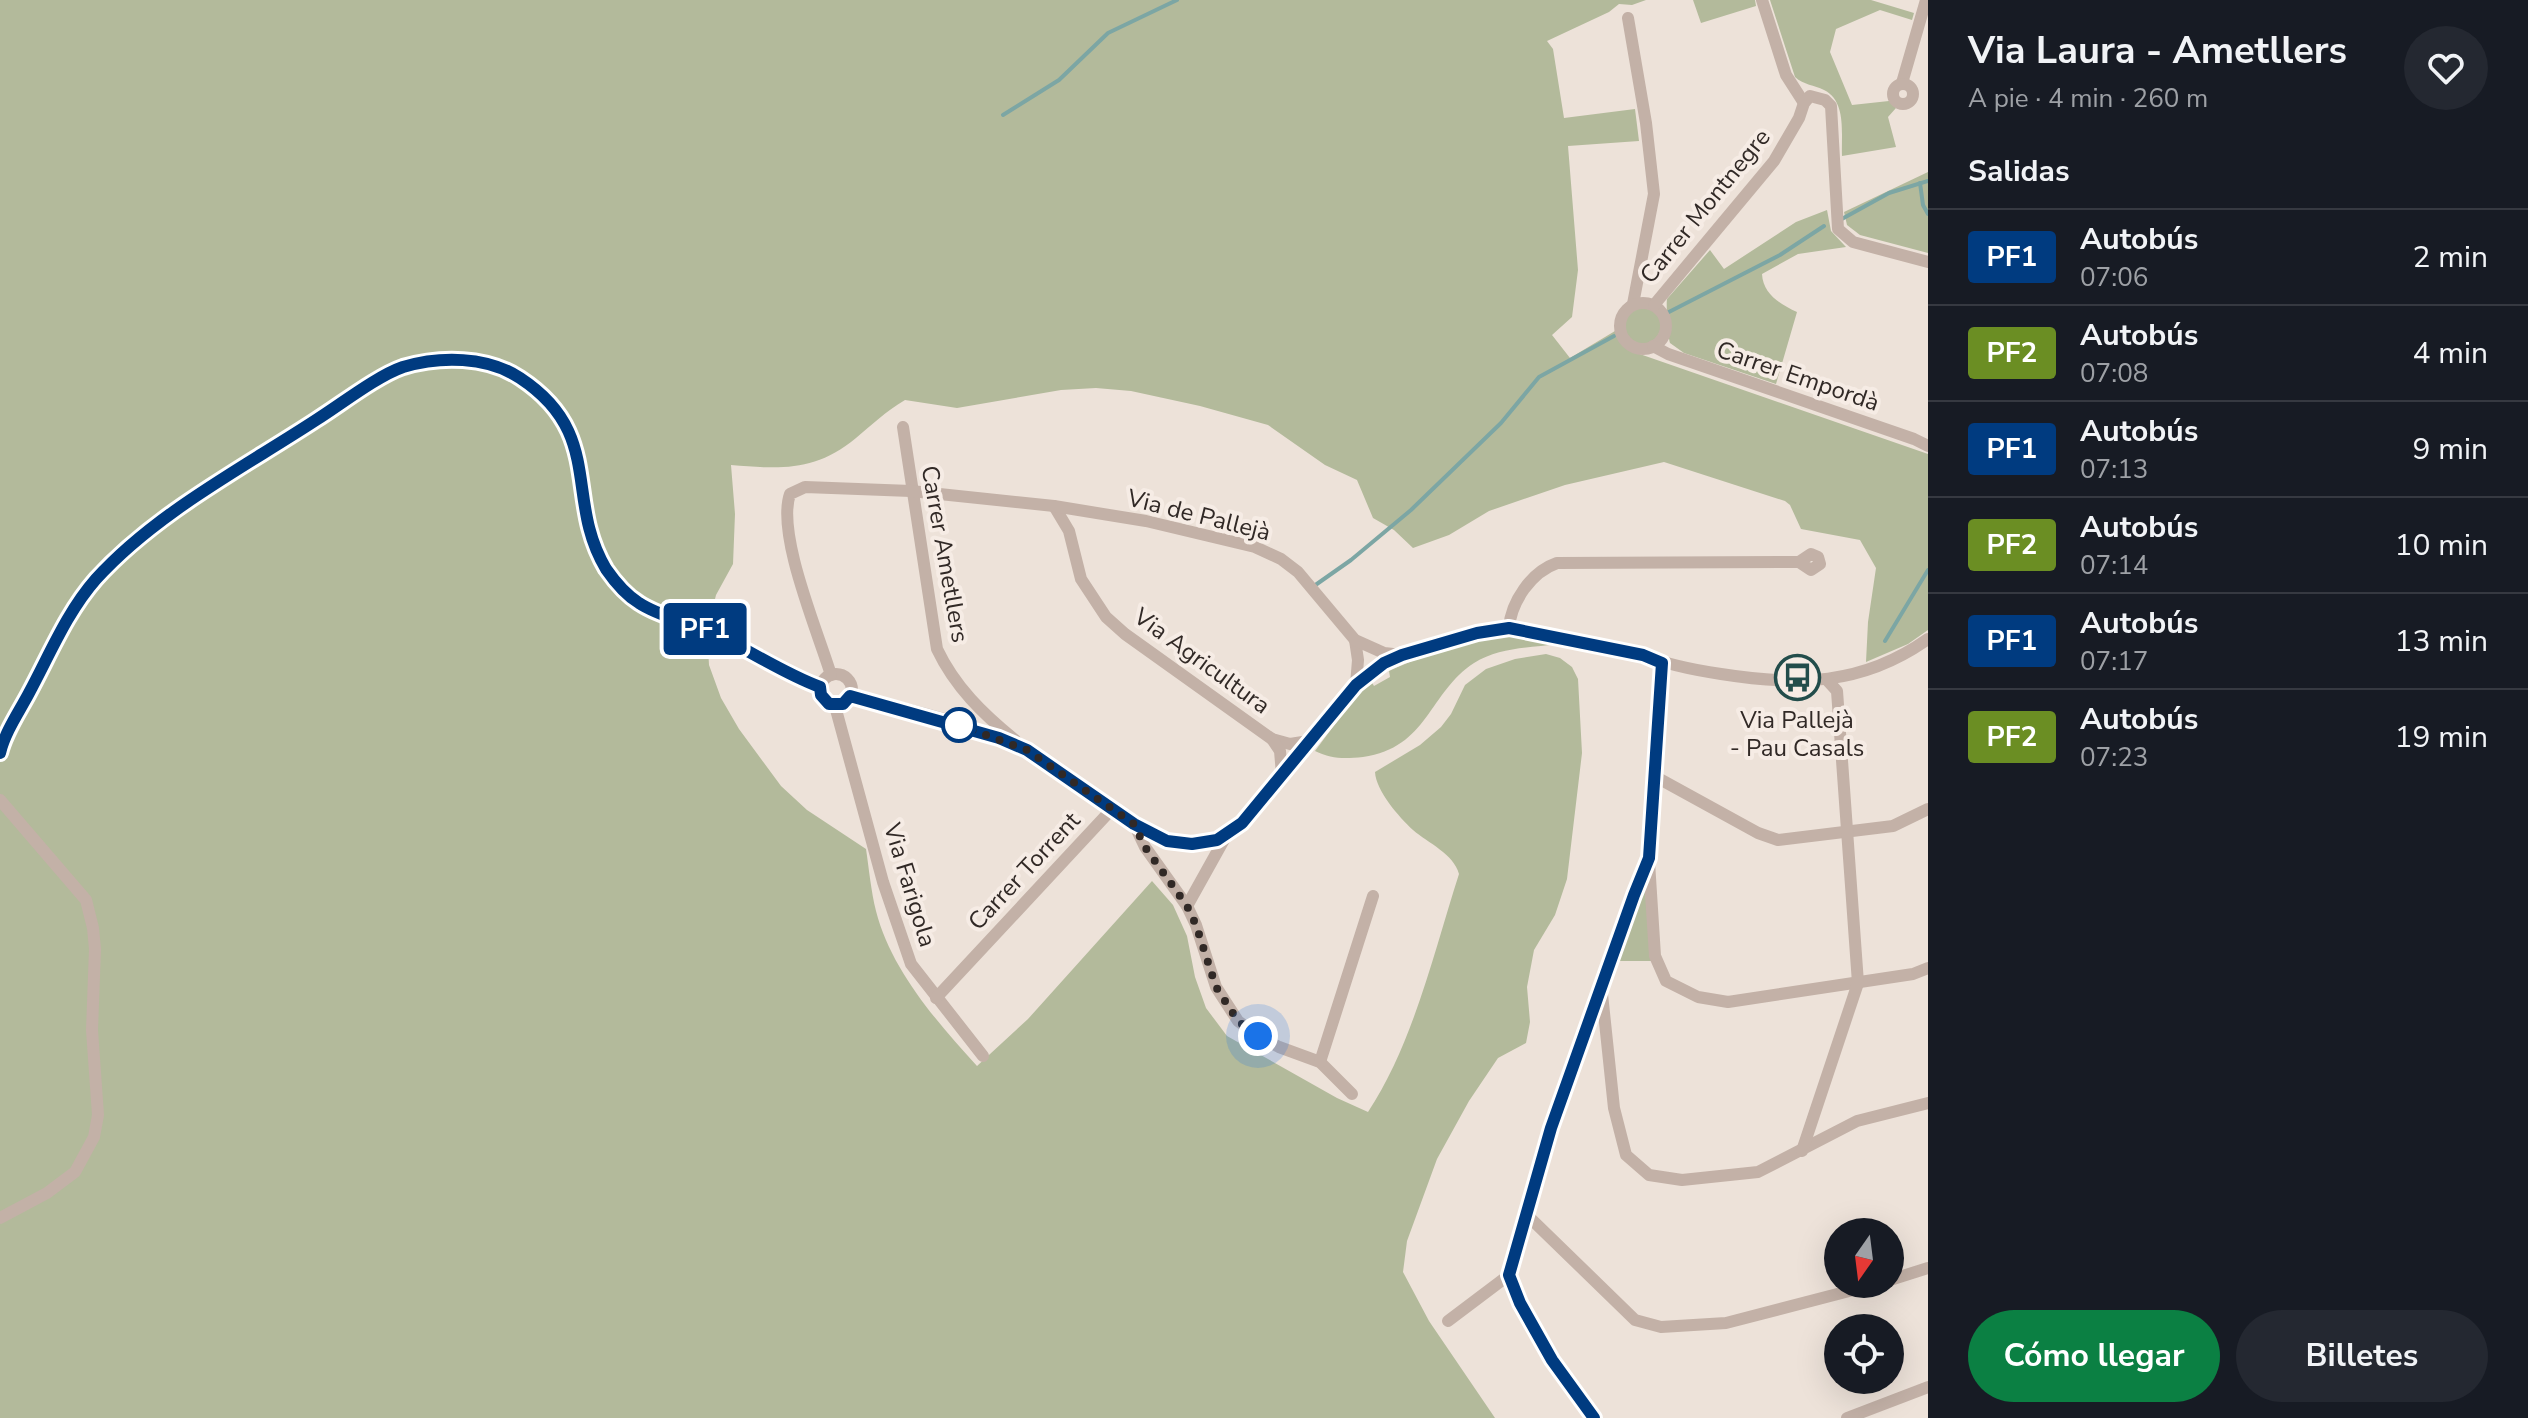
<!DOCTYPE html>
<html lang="es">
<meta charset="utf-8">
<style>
body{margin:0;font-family:"Nunito Sans",sans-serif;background:#242831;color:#f1f3f6;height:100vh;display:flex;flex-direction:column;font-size:30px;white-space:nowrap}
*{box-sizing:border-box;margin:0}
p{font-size:26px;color:#9ea1a6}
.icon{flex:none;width:44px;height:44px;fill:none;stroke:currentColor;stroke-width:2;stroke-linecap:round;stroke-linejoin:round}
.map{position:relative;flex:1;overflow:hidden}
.side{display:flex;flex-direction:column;background:#171b24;width:600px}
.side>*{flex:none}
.badge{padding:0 16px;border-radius:6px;font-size:28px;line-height:52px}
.needle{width:52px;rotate:194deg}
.controls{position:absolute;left:1824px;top:1218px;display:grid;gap:16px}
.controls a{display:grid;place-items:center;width:80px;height:80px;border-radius:50%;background:#171b24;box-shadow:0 8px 32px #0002;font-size:40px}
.you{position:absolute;width:40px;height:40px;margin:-20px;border:6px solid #fff;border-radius:50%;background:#1a73e8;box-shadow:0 0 0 12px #1a73e833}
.map>.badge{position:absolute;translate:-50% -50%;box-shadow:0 0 0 4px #fff}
h2{padding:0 40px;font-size:30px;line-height:72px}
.round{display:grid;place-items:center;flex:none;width:84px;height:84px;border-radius:42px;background:#242831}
.headline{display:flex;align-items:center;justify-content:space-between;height:136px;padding:0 40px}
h1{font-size:38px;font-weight:700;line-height:60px}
.primary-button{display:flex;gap:16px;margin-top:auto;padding:16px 40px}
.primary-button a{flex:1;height:92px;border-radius:48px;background:#0b8043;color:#fff;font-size:32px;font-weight:700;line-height:92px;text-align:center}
.primary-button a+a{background:#242831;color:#f1f3f6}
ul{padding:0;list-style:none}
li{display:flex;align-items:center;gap:24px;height:96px;padding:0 40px;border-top:2px solid #363941}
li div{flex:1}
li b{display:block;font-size:30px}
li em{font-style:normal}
li .badge{min-width:88px;font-weight:700;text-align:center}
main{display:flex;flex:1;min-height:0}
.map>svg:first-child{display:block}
</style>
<main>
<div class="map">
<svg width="1928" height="1418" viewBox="0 0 1928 1418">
<rect width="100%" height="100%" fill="#ede2d9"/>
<g fill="#b3ba9b">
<path d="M0,0h1646l-14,5 -13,-1 -10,8 -62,29 6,8 11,69 71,-9 4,32 -71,5 10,124 -6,47 -20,18 18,23 45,-27 4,10 12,10 297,103v176l-20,14 -42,18 2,-40 8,-54 -16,-28 -59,-11 -11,-24 -5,-4 -121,-39 -99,23 -76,26 -40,24 -36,13 -19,-18 -21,-12 -16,-38 -32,-15 -57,-40 -68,-19 -69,-15 -35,-3 -35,2 -104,18 -52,-8c-20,12 -32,24 -49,38 -41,34 -76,31 -125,27l4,49 -2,50 -17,31 -9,36 2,34 12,33 18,31 42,57 26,24 59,39c3,20 5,42 10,62 15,59 61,111 101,155l51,-47 124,-138 21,24 14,31 8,41 11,31 21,28 110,62 31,14c45,-68 66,-160 91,-238 -5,-20 -31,-31 -46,-44 -14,-13 -37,-39 -38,-58l45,-27 21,-18 10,-13 14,-29 21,-16 29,-10 31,-5 14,4 12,9 6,12 4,74 -15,126 -12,36 -21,35 -7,37 3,35 -4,21 -28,15 -29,43 -32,58 -30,82 -4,31 26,49 66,97h-1495z"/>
<polygon points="1693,0 1755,0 1756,6 1701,23"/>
<path d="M1770,0h101l43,13 -2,7 -32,-10 -44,19 -6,23 22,53 37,-4 7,7 -8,9 8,30 -54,9c-1,-21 5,-55 -18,-66 -10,-5 -20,-5 -29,-13z"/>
<polygon points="1928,172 1928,253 1860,235 1847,225 1844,212"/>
<path d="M1827,210l4,21 15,16 -48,7 -36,20c1,20 18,30 35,38l-21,72 -92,-31 -14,-10c-2,-6 -4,-38 -3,-44l43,-49 14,19 72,-47z"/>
<circle cx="1642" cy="325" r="19"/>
<path d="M1512,635l46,9c-30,4 -59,3 -84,19 -45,29 -46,85 -111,94 -19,2 -32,2 -48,-6l43,-58 13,-12 3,5 16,-9 -1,-6c38,-17 80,-33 123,-36z"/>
<polygon points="1645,888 1652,961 1615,961 1641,889"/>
</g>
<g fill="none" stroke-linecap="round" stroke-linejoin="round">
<g stroke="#7ca6a4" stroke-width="4">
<polyline points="1003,115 1059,80 1108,33 1177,0"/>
<polyline points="1920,183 1923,205 1928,214"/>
<polyline points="1840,220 1889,193 1928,181"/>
<polyline points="1665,314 1780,255 1824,226"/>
<polyline points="1314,586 1351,560 1411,510 1501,423 1539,377 1614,336"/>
<polyline points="1885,641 1928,570"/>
</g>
<g stroke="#c3b1a7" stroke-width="12">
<polyline points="1762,0 1786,75 1804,103"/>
<polyline points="1628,18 1646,123 1654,194 1633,304"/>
<polyline points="1902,83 1926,0"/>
<circle cx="1903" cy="94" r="10"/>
<circle cx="1643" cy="326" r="23"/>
<polyline points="1654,305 1774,161 1799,118 1804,103 1810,96 1825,100 1831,106 1838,229 1853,242 1928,262"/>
<polyline points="1653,346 1668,354 1914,439 1928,446"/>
<path d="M903,427l34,222c18,38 46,65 78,91"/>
<polyline points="1054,506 1069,531 1081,579 1106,617 1125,634 1272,739 1290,744 1309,741"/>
<path d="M1509,628c2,-26 22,-56 48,-65l242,-1 12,-8 7,3 2,7 -9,6 -12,-8"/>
<polyline points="1355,640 1358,660 1356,685"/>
<circle cx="836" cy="690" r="16"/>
<path d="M831,675c-13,-43 -55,-141 -41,-181l15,-7 106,4 143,15 92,15 109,26 26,12 17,13 57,68 29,13 18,2 75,-22 32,-5 134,27c25,10 51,15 78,19 76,12 141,12 207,-35"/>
<path d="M850,696c52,11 129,29 175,53 63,33 143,137 217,74l114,-138 28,-22 15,-7"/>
<polyline points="835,706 883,882 911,964 983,1056"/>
<polyline points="1272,739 1280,751 1282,774"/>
<path d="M0,753c5,-19 17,-38 26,-55 21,-41 39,-84 70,-119 59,-65 142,-108 215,-155 25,-17 64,-48 92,-57 37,-11 84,-11 117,11 85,56 44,121 86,191 8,13 20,26 33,35 21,13 50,18 73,29 36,16 70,40 108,54"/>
<polyline points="1656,777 1758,833 1778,840 1893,826 1928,809"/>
<polyline points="0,800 86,900 93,928 95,949 92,1030 98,1115 94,1137 75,1172 47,1193 0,1218"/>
<polyline points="1134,824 1145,847 1187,906 1196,925 1216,987 1238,1021 1258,1036 1279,1047 1320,1062 1352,1094"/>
<polyline points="1649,862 1655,956 1666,981 1698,997 1728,1002 1913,974 1928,968"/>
<polyline points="1187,906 1226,836"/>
<polyline points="1602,994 1614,1108 1626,1155 1649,1175 1682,1180 1758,1172 1857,1121 1928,1103"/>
<polyline points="936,998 1112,809"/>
<polyline points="1320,1062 1373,896"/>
<polyline points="1802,1151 1858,983 1837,691 1827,680"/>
<polyline points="1526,1214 1635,1320 1661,1327 1726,1323 1876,1284"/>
<path d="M1509,1275c21,53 52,98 85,143"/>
<polyline points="1890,1280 1928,1268"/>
<polyline points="1448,1321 1509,1275 1551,1128 1634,895 1649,858 1662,663"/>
<polyline points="1847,1418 1928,1387"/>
</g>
</g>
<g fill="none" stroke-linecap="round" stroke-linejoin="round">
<defs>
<path id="line" d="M0,753c5,-21 19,-41 29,-60 21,-39 38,-81 67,-114 60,-66 145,-110 220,-159 24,-15 61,-44 87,-53 37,-11 84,-11 117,11 85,56 44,121 86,191 9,13 20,26 33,34 21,14 50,19 73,30 36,16 70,40 108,54l1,8 8,9h14l7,-8 149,42 28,12 107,74 33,17 25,3 25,-4 25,-17 114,-138 28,-22 18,-8 75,-22 32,-5 134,27 19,8 -13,195 -15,37 -83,233 -42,147 11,28 32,57 42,58"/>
</defs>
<use href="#line" stroke="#fff" stroke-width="18"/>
<use href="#line" stroke="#003b80" stroke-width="12"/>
<polyline stroke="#312926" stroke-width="8" stroke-dasharray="0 14.4" points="959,725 1027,750 1134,824 1145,847 1187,906 1196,925 1216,987 1238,1021 1258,1036"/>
</g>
<defs>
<symbol id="bus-ring" viewBox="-11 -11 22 22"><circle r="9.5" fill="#f6ece5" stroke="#224d4b" stroke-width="1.5"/><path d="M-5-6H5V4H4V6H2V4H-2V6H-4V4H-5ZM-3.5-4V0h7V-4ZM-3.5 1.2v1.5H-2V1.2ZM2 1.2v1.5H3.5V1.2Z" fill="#224d4b"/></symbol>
</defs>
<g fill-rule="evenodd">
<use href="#bus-ring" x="1772" y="652" width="51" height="51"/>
</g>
<circle fill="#fff" stroke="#003b80" stroke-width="4" cx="959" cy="725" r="16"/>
<g text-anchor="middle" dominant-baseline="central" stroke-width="8" stroke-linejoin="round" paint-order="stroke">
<g font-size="24" fill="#312926" stroke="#f6ece5">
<text transform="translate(1705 206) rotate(-51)">Carrer Montnegre</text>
<text transform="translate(1798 376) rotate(19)">Carrer Empordà</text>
<text transform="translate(1199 515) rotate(14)">Via de Pallejà</text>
<text transform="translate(945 554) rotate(80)">Carrer Ametllers</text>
<text transform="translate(1202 661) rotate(36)">Via Agricultura</text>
<text transform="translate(1024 871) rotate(-47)">Carrer Torrent</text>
<text transform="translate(910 885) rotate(73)">Via Farigola</text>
</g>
<g font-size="24" fill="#312926" stroke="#f6ece5">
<text x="1797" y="720">Via Pallejà<tspan x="1797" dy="28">- Pau Casals</tspan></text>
</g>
</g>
</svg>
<div class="controls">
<a><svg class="needle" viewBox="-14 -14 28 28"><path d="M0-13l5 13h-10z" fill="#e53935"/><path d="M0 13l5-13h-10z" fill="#9ea1a6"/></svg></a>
<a><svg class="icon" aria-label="locate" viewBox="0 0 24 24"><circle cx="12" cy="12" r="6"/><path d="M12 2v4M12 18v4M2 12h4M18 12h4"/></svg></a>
</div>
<div class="you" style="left:1258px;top:1036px"></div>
<b class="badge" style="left:705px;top:629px;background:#003b80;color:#fff">PF1</b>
</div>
<section class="side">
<div class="headline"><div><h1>Via Laura - Ametllers</h1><p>A pie · 4 min · 260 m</p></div><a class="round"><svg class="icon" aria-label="heart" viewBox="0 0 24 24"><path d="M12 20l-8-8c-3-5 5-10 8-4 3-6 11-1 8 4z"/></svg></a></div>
<h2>Salidas</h2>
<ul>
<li><span class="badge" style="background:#003b80;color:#fff">PF1</span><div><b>Autobús</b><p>07:06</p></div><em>2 min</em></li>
<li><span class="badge" style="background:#6b8e23;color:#fff">PF2</span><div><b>Autobús</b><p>07:08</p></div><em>4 min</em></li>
<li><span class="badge" style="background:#003b80;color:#fff">PF1</span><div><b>Autobús</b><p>07:13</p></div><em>9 min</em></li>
<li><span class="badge" style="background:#6b8e23;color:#fff">PF2</span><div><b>Autobús</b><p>07:14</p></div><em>10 min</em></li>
<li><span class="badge" style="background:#003b80;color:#fff">PF1</span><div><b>Autobús</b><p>07:17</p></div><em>13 min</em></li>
<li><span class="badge" style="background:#6b8e23;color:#fff">PF2</span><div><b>Autobús</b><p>07:23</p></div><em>19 min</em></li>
</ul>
<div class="primary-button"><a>Cómo llegar</a><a>Billetes</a></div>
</section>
</main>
